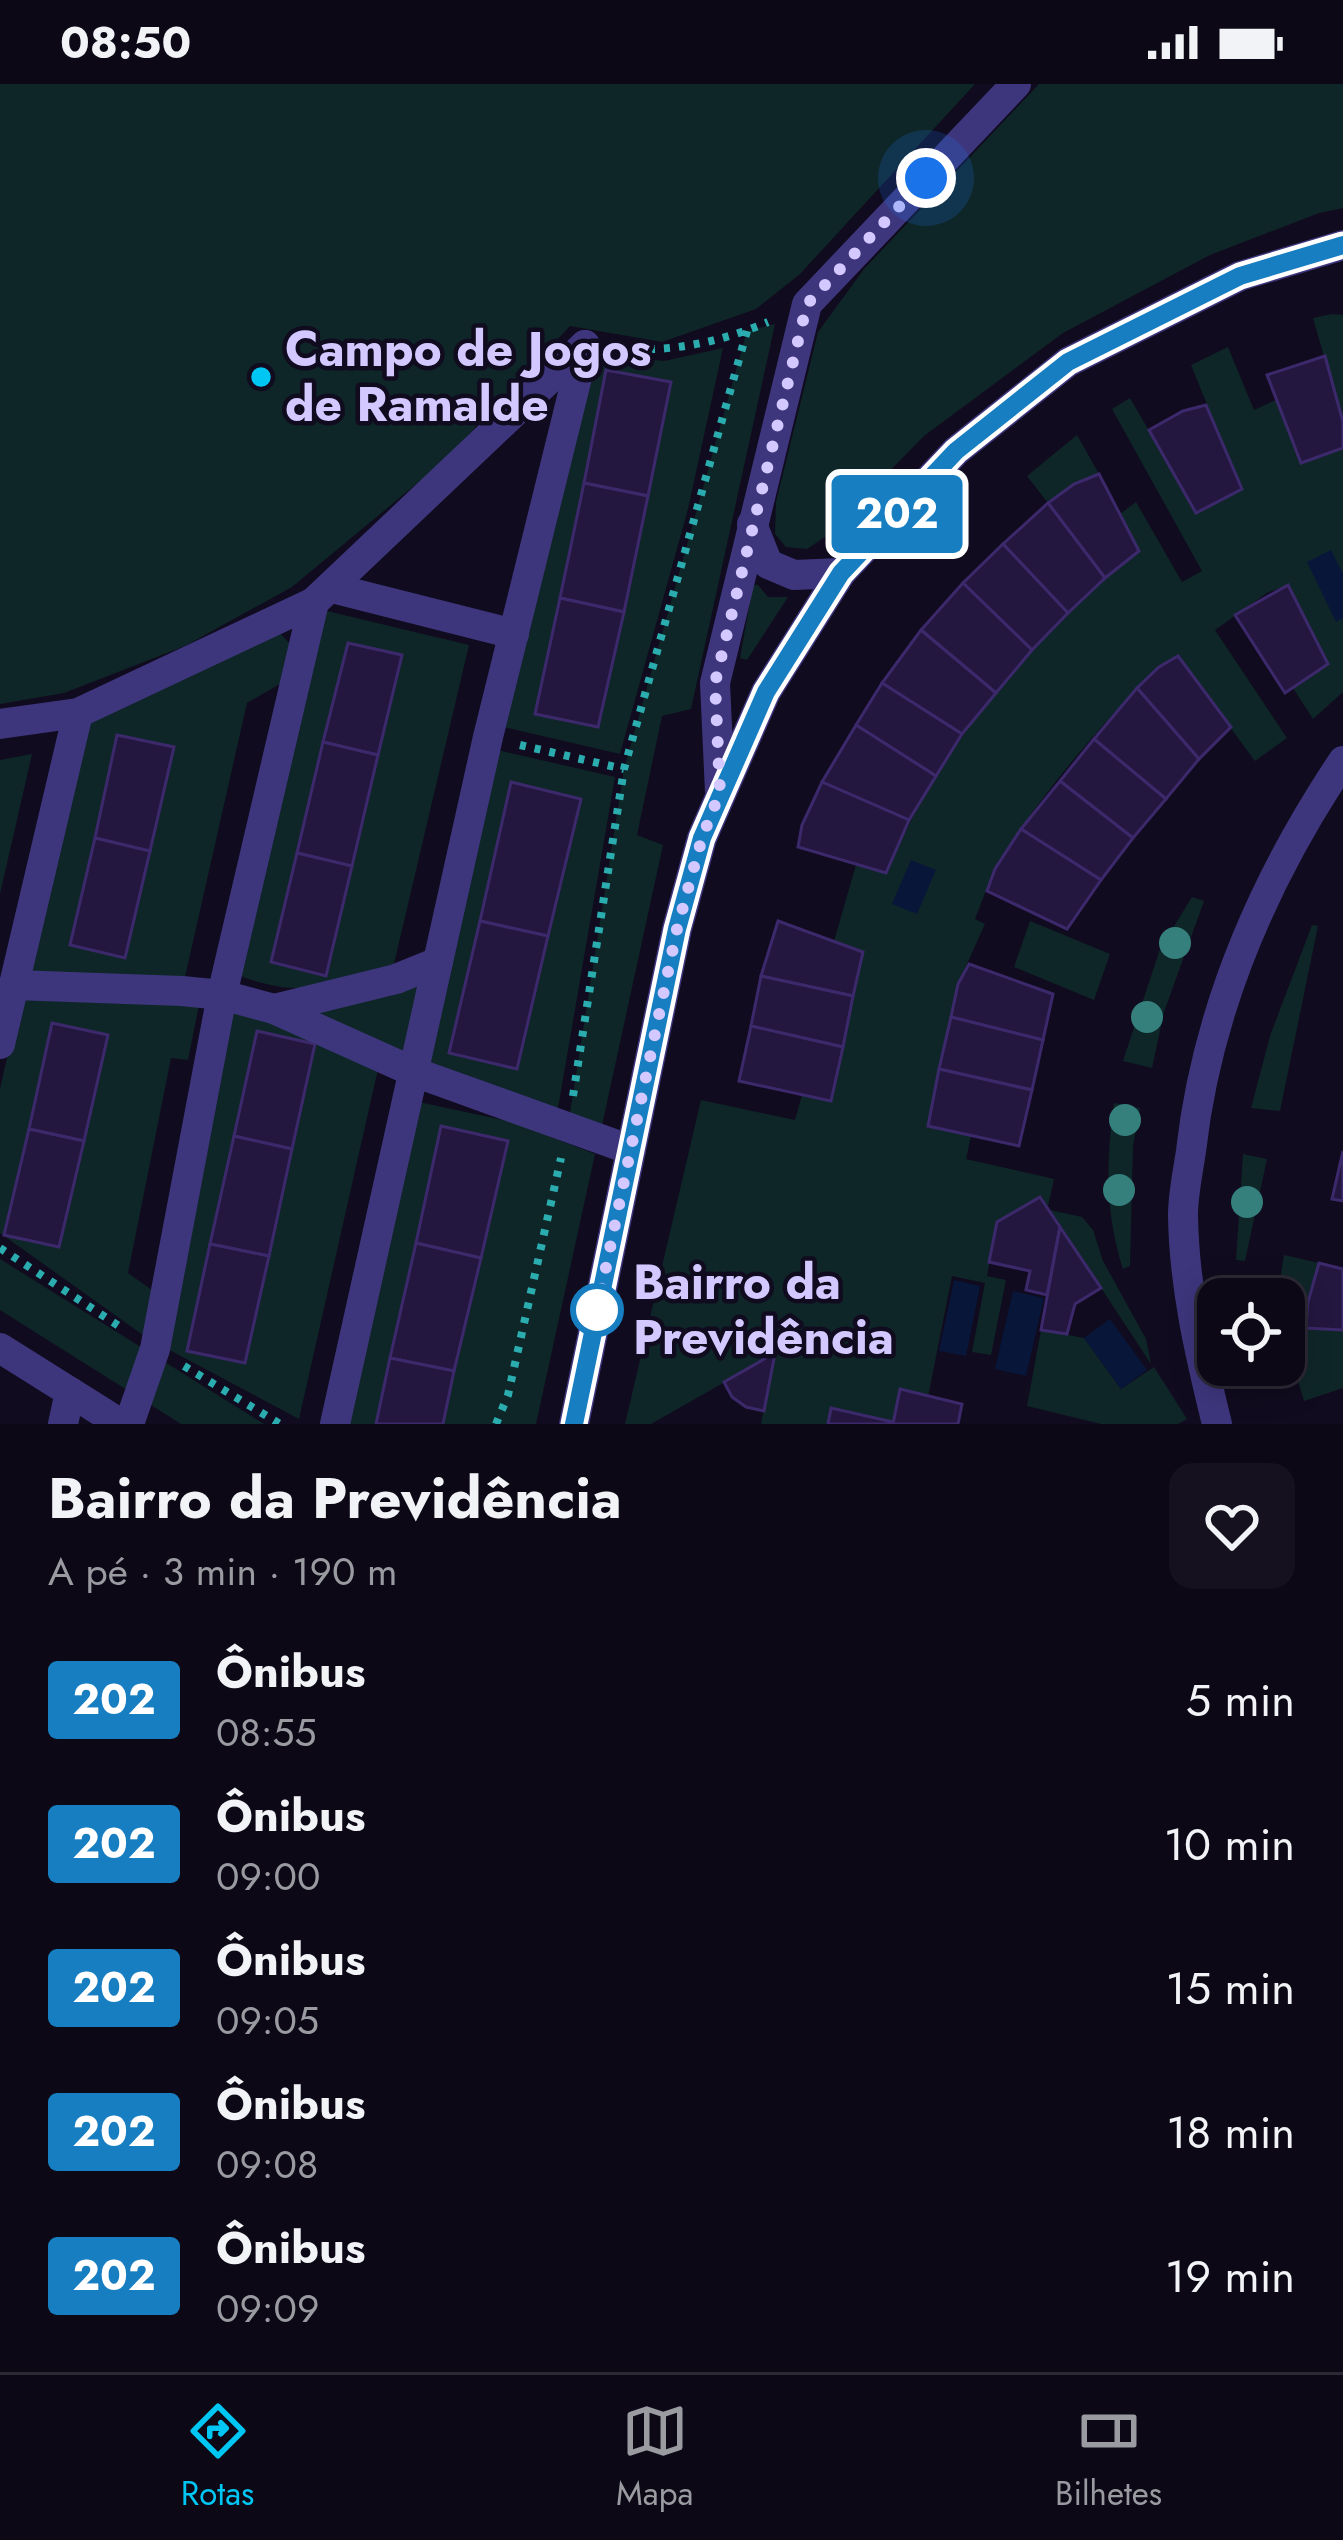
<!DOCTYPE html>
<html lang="pt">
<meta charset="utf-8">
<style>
body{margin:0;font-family:Jost,sans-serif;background:#15111f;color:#f1f3f6;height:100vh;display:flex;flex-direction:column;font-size:45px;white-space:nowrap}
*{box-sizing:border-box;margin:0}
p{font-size:39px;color:#9a9aa1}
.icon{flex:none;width:66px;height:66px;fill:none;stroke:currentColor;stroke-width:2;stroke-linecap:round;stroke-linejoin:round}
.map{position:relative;height:1340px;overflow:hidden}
.details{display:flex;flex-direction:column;background:#0c0816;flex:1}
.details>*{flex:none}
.badge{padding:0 24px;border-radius:9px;font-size:42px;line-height:78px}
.controls{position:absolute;left:1197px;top:1194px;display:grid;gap:24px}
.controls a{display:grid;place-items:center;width:108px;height:108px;border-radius:24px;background:#0c0816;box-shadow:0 6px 30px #0003,0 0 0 3px #2c2935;font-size:60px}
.you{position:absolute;width:60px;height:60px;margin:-30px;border:9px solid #fff;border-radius:50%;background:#1a73e8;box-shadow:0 0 0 18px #1a73e833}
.map>.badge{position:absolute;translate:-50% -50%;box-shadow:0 0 0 6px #fff}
.round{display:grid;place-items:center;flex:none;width:126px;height:126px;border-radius:24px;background:#15111f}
.summary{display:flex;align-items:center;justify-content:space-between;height:204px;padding:0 48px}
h1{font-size:57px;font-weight:700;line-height:90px}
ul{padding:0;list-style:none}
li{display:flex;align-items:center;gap:36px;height:144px;padding:0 48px}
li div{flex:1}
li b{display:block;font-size:45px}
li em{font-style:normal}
li .badge{min-width:132px;font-weight:700;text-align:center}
.status{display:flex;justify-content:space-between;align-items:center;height:84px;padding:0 60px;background:#0c0816;direction:ltr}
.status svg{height:33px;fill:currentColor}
.dock{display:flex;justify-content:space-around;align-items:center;height:168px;border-top:3px solid #2c2935;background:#0c0816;font-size:33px;color:#9a9aa1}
.dock a{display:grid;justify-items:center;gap:6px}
.dock .active{color:#00c6f3}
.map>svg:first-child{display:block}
</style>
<div class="status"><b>08:50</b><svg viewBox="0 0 49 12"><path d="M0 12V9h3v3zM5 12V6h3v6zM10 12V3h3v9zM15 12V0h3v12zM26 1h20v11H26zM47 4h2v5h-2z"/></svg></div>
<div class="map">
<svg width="1343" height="1340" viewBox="0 0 1343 1340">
<rect width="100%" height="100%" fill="#100b1e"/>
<g fill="#0f2628">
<polygon points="0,0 975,0 800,190 756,225 662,258 570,242 444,377 292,503 185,562 64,609 0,620"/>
<polygon points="1039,0 1343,0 1343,124 1319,129 1210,171 1063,249 924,352 825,453 807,465 786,463 775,450 776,418 818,248 864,185"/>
<polygon points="1332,230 1343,231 1343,338 1313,234"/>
<polygon points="775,240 691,625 662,632 637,751 663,761 601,1046 569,1035 624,685 747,247"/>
<path d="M1228,263l26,63 22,-10 25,63 42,-15v244l-30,27 -20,-31 35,-25 -40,-78 -21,8 -52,37 72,108 -32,23 -77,-104c-47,25 -155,160 -182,210 -8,16 -14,35 -21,52l10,5 -27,60 -30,142 43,10 -5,23 88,20 -6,27 -9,-8 -42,25 -10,53 19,4 -15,75 -19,-3 13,-69 -33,-7 -24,121 -28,-7 -7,32 -61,-14 -4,16h-67l13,-70 -123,70h-26l76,-324 94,20 7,-25 29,5 32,-147 -29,-12 22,-76 30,8c55,-128 145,-235 253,-322l-19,-37 16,-12 46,80 20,-11 -90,-162 18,-11 66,114 45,-24 -50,-123z"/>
<polygon points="723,264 688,425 620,670 499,642 590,269 664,277"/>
<polygon points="1077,351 1099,390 1074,400 1048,419 1027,392"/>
<polygon points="753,501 758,501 768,513 788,513 747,576 740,574"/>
<path d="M323,526l146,35 -76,323c-65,17 -92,32 -158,6z"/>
<polygon points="278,547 292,562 285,597 247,619 185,893 25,890 84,635"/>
<polygon points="493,665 615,693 557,1030 424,981"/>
<polygon points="32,670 0,810 0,676"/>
<polygon points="1192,813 1204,817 1164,928 1152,984 1123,977 1160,865"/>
<polygon points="1030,837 1110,870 1094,916 1014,883"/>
<polygon points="1312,841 1318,842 1280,1027 1251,1024 1270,952"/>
<polygon points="423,895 406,975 313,926"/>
<polygon points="20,915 199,921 188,976 171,974 128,1189 159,1211 150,1256 0,1149 0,1005"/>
<polygon points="226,926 271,936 378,985 299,1335 162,1262"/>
<polygon points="414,1017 512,1038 595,1070 536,1340 443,1340 508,1058 441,1043 376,1340 341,1340"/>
<path d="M1114,1019l26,5 -7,38 -3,120 -7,3c-18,-57 -17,-107 -9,-166z"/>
<polygon points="1243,1070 1267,1075 1245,1177 1236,1176"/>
<polygon points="1050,1126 1082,1133 1093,1146 1103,1177 1146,1255 1151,1280"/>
<polygon points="1284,1171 1319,1179 1308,1218 1306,1243 1343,1246 1343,1304 1304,1317 1284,1250 1284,1215 1277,1215"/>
<polygon points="0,1175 264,1340 181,1340 0,1226"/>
<polygon points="1041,1246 1084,1254 1121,1305 1154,1283 1187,1335 1178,1340 1101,1340 1027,1322"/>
</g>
<g fill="#08163a">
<polygon points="1331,466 1343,490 1343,534 1336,538 1307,478"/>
<polygon points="911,776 936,786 917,830 892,820"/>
<polygon points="954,1196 980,1202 966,1272 939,1267"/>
<polygon points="1013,1207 1044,1214 1026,1292 995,1285"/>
<polygon points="1110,1235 1147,1286 1121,1305 1084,1254"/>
</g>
<g fill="#23173f" stroke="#3c296b" stroke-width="3">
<polygon points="1325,272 1343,338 1343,364 1301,379 1267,291"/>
<polygon points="606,286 671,298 648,412 584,399"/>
<polygon points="1206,321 1242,405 1196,429 1149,346 1183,327"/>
<polygon points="1099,390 1139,467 1105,494 1048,419 1074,400"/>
<polygon points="584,399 648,412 624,528 560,514"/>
<polygon points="1048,419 1105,494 1068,529 1003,460"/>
<polygon points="1003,460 1068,529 1032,566 963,499"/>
<polygon points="963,499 1032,566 996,609 921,546"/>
<polygon points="1288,501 1328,580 1285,609 1235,531"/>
<polygon points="560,514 624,528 598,643 535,630"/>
<polygon points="921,546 996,609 962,650 882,599"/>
<polygon points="348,559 402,571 378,671 323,658"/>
<polygon points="1178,572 1231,643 1199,675 1137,604 1159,583"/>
<polygon points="882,599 962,650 936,692 856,641"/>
<polygon points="1137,604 1199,675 1166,715 1094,655"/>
<polygon points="856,641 936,692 909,736 822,698"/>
<polygon points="117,651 174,663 150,767 95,754"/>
<polygon points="1094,655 1166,715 1133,754 1060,697"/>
<polygon points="323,658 378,671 352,782 297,769"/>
<polygon points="1060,697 1133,754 1101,796 1021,745"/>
<polygon points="511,698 581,715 548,852 480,837"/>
<polygon points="822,698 909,736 886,789 798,763 802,741"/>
<polygon points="1021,745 1101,796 1067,845 987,807 995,785"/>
<polygon points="95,754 150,767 125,874 70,861"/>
<polygon points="297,769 352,782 326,892 271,878"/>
<polygon points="480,837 548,852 517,985 449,969"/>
<polygon points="778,837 863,868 853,912 761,892"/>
<polygon points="969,880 1053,910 1043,956 951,933 958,900"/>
<polygon points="761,892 853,912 843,963 751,942"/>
<polygon points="951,933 1043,956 1032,1006 939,985"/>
<polygon points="52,939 108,951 84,1057 29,1045"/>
<polygon points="751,942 843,963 831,1017 739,997"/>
<polygon points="257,947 315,960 292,1065 234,1052"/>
<polygon points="939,985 1032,1006 1019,1062 928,1042"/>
<polygon points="441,1042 508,1057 481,1174 416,1159"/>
<polygon points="29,1045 84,1057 59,1163 4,1151"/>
<polygon points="234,1052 292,1065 269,1172 210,1160"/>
<polygon points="1343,1067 1343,1117 1332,1115"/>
<polygon points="1040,1113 1060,1143 1047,1211 1026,1206 1030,1187 989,1178 997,1138"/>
<polygon points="1060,1143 1101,1204 1075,1220 1067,1250 1041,1246"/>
<polygon points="416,1159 481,1174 454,1287 390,1274"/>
<polygon points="210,1160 269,1172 245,1279 187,1267"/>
<polygon points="1319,1179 1343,1185 1343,1246 1306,1244 1308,1218"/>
<polygon points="775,1269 764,1327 746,1323 732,1313 724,1298"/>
<polygon points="390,1274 454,1287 443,1340 376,1340"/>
<polygon points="900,1305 962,1320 958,1340 893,1340"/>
<polygon points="831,1324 893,1338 893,1340 828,1340"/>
</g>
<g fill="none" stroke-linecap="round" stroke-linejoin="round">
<g stroke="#2badb0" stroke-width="8" stroke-dasharray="6 9" stroke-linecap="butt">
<path d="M619,264c50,5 102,-6 149,-26"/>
<polyline points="520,661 624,685"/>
<polyline points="573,1012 624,685 747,247"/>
<polyline points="0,1164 125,1246"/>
<polyline points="184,1282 280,1340"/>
<polyline points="496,1340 508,1311 561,1074"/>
</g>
<g stroke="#3e367d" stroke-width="30">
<polyline points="752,440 768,480 794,491 841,489"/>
<polyline points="332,504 514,550"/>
<polyline points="0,640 78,629 314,518 585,261"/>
<polyline points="720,708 715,599 807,220 1016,0"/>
<polyline points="14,901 182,907 222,911 274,925 414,988 631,1066"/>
<polyline points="274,925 396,895 438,878"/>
<polyline points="0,960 78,629"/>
<polyline points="63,1340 70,1308"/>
<polyline points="129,1340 155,1265 222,911 314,518"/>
<polyline points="335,1340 488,653 585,261"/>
<path d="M1217,1340c-17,-69 -33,-137 -34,-209 0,-21 5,-43 8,-64 16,-142 73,-272 152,-390"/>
</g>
<g stroke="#3e367d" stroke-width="30">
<polyline points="0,1264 121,1340"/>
<polyline points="574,1340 677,845 702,754 766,608 841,489 956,367 1068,278 1240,192 1343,161"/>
</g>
</g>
<g fill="#35807c">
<circle cx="1175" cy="859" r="16"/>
<circle cx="1147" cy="933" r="16"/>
<circle cx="1125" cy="1036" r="16"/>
<circle cx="1119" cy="1106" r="16"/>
<circle cx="1247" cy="1118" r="16"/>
</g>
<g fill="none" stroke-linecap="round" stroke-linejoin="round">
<defs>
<polyline id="line" points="574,1340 677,845 702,754 766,608 841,489 956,367 1068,278 1240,192 1343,161"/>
</defs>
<use href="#line" stroke="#fff" stroke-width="27"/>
<use href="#line" stroke="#187ec2" stroke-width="18"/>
<polyline stroke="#d3c8ff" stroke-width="12" stroke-dasharray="0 21.6" points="597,1226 677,845 702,754 720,708 715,599 807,220 926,94"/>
</g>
<circle fill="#00c6f3" stroke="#100b1e" stroke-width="4.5" cx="261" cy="293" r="12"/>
<circle fill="#fff" stroke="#187ec2" stroke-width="6" cx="597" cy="1226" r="24"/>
<g text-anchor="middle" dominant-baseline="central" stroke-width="9" stroke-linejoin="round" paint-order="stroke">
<g font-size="48" font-weight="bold" fill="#d3c8ff" stroke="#100b1e" text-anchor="start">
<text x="285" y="265">Campo de Jogos<tspan x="285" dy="55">de Ramalde</tspan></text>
</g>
<g font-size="48" font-weight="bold" fill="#d3c8ff" stroke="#100b1e" text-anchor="start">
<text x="633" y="1198">Bairro da<tspan x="633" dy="55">Previdência</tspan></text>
</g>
</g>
</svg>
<div class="controls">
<a><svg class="icon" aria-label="locate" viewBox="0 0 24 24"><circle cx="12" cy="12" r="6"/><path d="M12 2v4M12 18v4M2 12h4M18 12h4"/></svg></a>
</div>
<div class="you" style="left:926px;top:94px"></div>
<b class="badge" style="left:897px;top:430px;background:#187ec2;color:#fff">202</b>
</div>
<section class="details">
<div class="summary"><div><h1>Bairro da Previdência</h1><p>A pé · 3 min · 190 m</p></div><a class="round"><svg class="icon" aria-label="heart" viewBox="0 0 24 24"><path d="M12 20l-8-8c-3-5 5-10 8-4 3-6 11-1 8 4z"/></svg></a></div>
<ul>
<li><span class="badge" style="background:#187ec2;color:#fff">202</span><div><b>Ônibus</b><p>08:55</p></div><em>5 min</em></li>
<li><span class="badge" style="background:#187ec2;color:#fff">202</span><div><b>Ônibus</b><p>09:00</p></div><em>10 min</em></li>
<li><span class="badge" style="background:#187ec2;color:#fff">202</span><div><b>Ônibus</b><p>09:05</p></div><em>15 min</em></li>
<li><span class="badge" style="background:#187ec2;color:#fff">202</span><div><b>Ônibus</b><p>09:08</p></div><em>18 min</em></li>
<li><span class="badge" style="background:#187ec2;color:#fff">202</span><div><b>Ônibus</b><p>09:09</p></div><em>19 min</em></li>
</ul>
</section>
<nav class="dock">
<a class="active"><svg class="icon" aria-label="directions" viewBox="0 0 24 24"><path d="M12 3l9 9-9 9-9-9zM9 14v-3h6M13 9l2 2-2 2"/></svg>Rotas</a>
<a><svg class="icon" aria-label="map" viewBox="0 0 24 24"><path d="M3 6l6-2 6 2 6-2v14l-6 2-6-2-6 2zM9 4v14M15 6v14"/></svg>Mapa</a>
<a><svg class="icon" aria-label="tickets" viewBox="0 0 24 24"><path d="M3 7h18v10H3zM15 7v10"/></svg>Bilhetes</a>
</nav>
